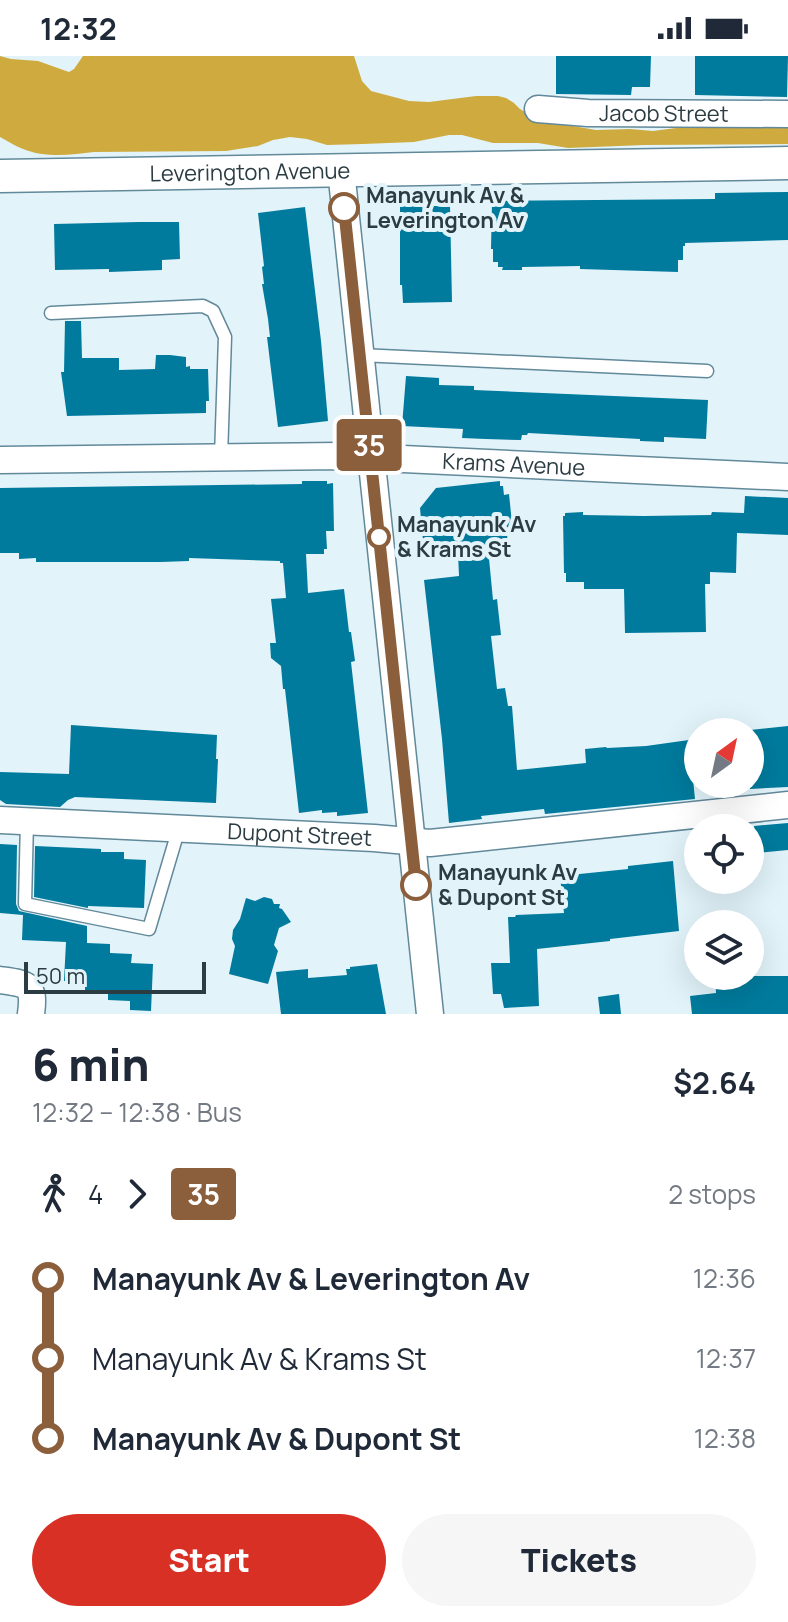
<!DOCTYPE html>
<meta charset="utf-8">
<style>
body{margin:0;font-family:Manrope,sans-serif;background:#f6f6f7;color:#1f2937;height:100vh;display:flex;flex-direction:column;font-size:30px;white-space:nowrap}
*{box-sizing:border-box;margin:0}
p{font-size:26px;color:#747a83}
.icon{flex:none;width:44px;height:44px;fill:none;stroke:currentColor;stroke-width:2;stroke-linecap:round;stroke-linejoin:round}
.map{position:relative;height:958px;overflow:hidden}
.details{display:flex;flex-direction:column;background:#fff;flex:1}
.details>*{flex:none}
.badge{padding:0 16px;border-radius:6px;font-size:28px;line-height:52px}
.needle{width:52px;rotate:33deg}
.tools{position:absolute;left:684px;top:662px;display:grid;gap:16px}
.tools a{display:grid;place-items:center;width:80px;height:80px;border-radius:50%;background:#fff;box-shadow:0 8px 32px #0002;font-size:40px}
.scale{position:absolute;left:24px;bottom:20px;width:182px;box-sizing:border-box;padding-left:8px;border:4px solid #2b3c43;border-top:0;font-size:22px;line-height:28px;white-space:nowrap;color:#2b3c43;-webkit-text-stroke:6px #e2f3fa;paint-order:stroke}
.map>.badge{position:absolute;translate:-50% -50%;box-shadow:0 0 0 4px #fff}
.legs{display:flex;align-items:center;gap:12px;height:88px;padding:0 32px;font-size:26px}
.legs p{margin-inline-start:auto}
.summary{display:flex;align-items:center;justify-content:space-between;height:136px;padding:0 32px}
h1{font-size:44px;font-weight:800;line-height:60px}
.action{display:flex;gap:16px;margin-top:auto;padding:16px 32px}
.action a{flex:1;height:92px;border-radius:48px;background:#d93025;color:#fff;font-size:32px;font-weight:800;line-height:92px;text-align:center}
.action a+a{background:#f6f6f7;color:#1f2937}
ul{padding:0 32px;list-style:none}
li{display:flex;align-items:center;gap:28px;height:80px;font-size:30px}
li i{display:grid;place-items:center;width:12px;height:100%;margin:0 10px;background:currentColor}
li i::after{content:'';width:20px;height:20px;margin:-10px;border:6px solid;border-radius:50%;background:#fff}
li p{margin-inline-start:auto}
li:first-child i{background:linear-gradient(#0000 50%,currentColor 0)}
li:last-child i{background:linear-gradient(currentColor 50%,#0000 0)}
.status{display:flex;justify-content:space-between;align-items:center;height:56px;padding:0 40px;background:#fff;direction:ltr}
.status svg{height:22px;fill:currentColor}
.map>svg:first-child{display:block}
</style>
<div class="status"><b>12:32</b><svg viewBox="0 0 49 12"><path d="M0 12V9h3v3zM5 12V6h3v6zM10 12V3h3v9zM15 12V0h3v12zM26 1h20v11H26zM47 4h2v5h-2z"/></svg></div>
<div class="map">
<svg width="788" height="958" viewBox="0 0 788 958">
<rect width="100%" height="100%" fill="#e2f3fa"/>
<path fill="#cfab3f" d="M0,0l11,3 27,2 31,11 5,-3 9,-13h271l8,25 9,10 38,10 20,1 47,-6h22l8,2 8,5 6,6 18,11 58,10 34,-1 23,2 23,-3 82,-3 30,1v18l-144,1 -76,3 -30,-5h-45l-31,-8h-13l-35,7 -51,2 -36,1 -20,-6 -17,-2 -17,3 -15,6 -32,5 -132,1c-23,3 -49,6 -71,-3 -8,-3 -15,-8 -23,-12z"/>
<g fill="#007b9d">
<polygon points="556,0 651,0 650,31 632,31 631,39 556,38"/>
<polygon points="695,0 788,0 787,41 695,39"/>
<polygon points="788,136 788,184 685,187 685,190 683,190 683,204 678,204 678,216 580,213 580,210 522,211 522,214 502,214 503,211 498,211 498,206 493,206 493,193 491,193 492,145 715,143 715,137"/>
<polygon points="400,150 450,150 452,246 403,247 402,229 400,229"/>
<polygon points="305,151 321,285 328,365 278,371 267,281 270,281 268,263 262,228 264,228 262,211 264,210 258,157"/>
<polygon points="139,166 179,166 180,203 162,204 162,214 109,216 109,213 55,214 54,168"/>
<polygon points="65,265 81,265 82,302 119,302 119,314 155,313 156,299 170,299 186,301 186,311 190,310 190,313 208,313 209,345 206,345 206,357 67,360 61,316 64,316"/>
<polygon points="406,320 439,322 439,329 474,330 474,334 708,344 706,383 664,381 664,386 640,385 640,383 528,377 527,379 522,379 521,384 486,383 462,382 463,373 402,370"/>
<polygon points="302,425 327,425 327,428 333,427 334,475 326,475 327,493 324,493 324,498 306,498 308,537 344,533 349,576 351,576 355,605 351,606 368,757 337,760 337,756 322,757 322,754 299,757 285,633 283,633 281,610 271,602 270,587 276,587 271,543 286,542 283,507 280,507 280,505 189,502 189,505 161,506 36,506 36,502 19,503 19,497 0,497 0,432 302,428"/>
<polygon points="500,425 500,430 503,430 504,439 509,438 513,477 507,478 508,489 488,492 493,544 497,543 501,579 491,580 497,633 505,632 508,650 512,650 517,714 586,707 585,693 606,691 607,692 646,690 689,684 695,743 545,758 544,753 481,760 482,763 449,767 442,683 424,524 459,520 458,497 424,497 420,452 436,432"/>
<polygon points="745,440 788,442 788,479 737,477 736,517 710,516 710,528 705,528 706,576 625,577 624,533 584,533 584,526 566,526 566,517 564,517 563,460 565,460 565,457 583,456 583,459 644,460 711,459 712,456 744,457"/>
<polygon points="71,669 217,679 216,703 218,703 216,747 75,741 68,744 60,751 6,748 0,744 0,716 69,718"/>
<polygon points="788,670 788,731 750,733 750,674"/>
<polygon points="788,767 788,794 757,797 754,770"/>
<polygon points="0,788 17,789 16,848 19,855 87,870 87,887 110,888 110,897 132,898 131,907 153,908 151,955 130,954 130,945 108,944 108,935 85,934 85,925 64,925 66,886 22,884 23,859 0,857"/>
<polygon points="35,790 101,793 101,796 124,796 124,803 146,804 144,852 88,850 88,852 34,841"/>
<polygon points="673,805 679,875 610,883 610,885 537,893 539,950 504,952 501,938 493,938 491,907 510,907 508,861 515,861 516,859 564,857 560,820 628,813 628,810"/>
<polygon points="264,841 272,843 274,848 280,848 279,852 282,853 291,866 279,872 274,889 278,895 268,928 229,918 235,890 232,883 233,874 240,863 246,842 255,845"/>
<polygon points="377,908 386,958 281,958 276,916 308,913 308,922 347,919 346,913 350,913 350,911"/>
<polygon points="715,920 788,920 788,958 692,958 690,940 716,937"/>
<polygon points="619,938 621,958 600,958 598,941"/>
</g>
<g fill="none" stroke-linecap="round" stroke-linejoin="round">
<defs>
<g id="service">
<polyline points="51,257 203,250 213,255 225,281 221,401"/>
<polyline points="360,299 707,315"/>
<polyline points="27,765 25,848 149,873 179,772"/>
</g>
<g id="minor">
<path id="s1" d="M538,53l50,4 200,1"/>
<polyline points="341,114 430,958"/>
<path id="s2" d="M0,404l339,-4 449,21"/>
<path id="s3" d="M0,764l374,18 56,5 358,-38"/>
<path d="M0,924c28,4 35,4 31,34"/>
</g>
<g id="tertiary">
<path id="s4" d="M0,120l788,-13"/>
</g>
</defs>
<use href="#service" stroke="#62899a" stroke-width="15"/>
<use href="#minor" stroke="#62899a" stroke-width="29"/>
<use href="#tertiary" stroke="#62899a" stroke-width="35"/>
<use href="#service" stroke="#fff" stroke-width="12"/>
<use href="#minor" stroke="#fff" stroke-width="26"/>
<use href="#tertiary" stroke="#fff" stroke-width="32"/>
</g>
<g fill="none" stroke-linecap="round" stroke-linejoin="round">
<defs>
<polyline id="line-1" points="344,152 416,829"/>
</defs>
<use href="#line-1" stroke="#fff" stroke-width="18"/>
<use href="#line-1" stroke="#8b5e3c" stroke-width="12"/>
</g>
<g fill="#fff" stroke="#8b5e3c" stroke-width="4">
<circle cx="344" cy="152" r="14"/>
<circle cx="379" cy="481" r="10"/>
<circle cx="416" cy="829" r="14"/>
</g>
<g text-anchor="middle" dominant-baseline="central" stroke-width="8" stroke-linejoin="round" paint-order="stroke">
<g font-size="22" fill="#2b3c43" stroke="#e2f3fa">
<text stroke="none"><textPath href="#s1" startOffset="126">Jacob Street</textPath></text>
<text stroke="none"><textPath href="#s4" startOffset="250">Leverington Avenue</textPath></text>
<text stroke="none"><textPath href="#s2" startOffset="514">Krams Avenue</textPath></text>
<text stroke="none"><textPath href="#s3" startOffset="300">Dupont Street</textPath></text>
</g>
<g font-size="22" font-weight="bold" fill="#2b3c43" stroke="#e2f3fa" text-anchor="start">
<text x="366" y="139">Manayunk Av &amp;<tspan x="366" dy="25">Leverington Av</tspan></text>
<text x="397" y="468">Manayunk Av<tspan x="397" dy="25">&amp; Krams St</tspan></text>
<text x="438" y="816">Manayunk Av<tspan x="438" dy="25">&amp; Dupont St</tspan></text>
</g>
</g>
</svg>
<div class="tools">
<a><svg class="needle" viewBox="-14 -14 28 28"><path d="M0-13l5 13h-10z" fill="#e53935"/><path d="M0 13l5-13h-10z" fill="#747a83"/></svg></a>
<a><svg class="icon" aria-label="locate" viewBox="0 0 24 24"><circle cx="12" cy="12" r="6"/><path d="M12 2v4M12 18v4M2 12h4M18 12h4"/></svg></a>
<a><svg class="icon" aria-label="layers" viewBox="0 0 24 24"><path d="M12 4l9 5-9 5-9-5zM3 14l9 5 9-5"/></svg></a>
</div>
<div class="scale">50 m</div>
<b class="badge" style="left:369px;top:389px;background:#8b5e3c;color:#fff">35</b>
</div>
<section class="details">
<div class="summary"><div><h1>6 min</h1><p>12:32 – 12:38 · Bus</p></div><b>$2.64</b></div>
<div class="legs"><svg class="icon" aria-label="walk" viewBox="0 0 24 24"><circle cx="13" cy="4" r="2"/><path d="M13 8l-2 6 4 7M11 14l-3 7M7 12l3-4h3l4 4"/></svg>4<svg class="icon" aria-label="forward" viewBox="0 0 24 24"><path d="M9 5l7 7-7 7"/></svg><b class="badge" style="background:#8b5e3c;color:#fff">35</b><p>2 stops</p></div>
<ul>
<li><i style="color:#8b5e3c"></i><b>Manayunk Av &amp; Leverington Av</b><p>12:36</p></li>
<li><i style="color:#8b5e3c"></i><span>Manayunk Av &amp; Krams St</span><p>12:37</p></li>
<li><i style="color:#8b5e3c"></i><b>Manayunk Av &amp; Dupont St</b><p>12:38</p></li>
</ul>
<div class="action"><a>Start</a><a>Tickets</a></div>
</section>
